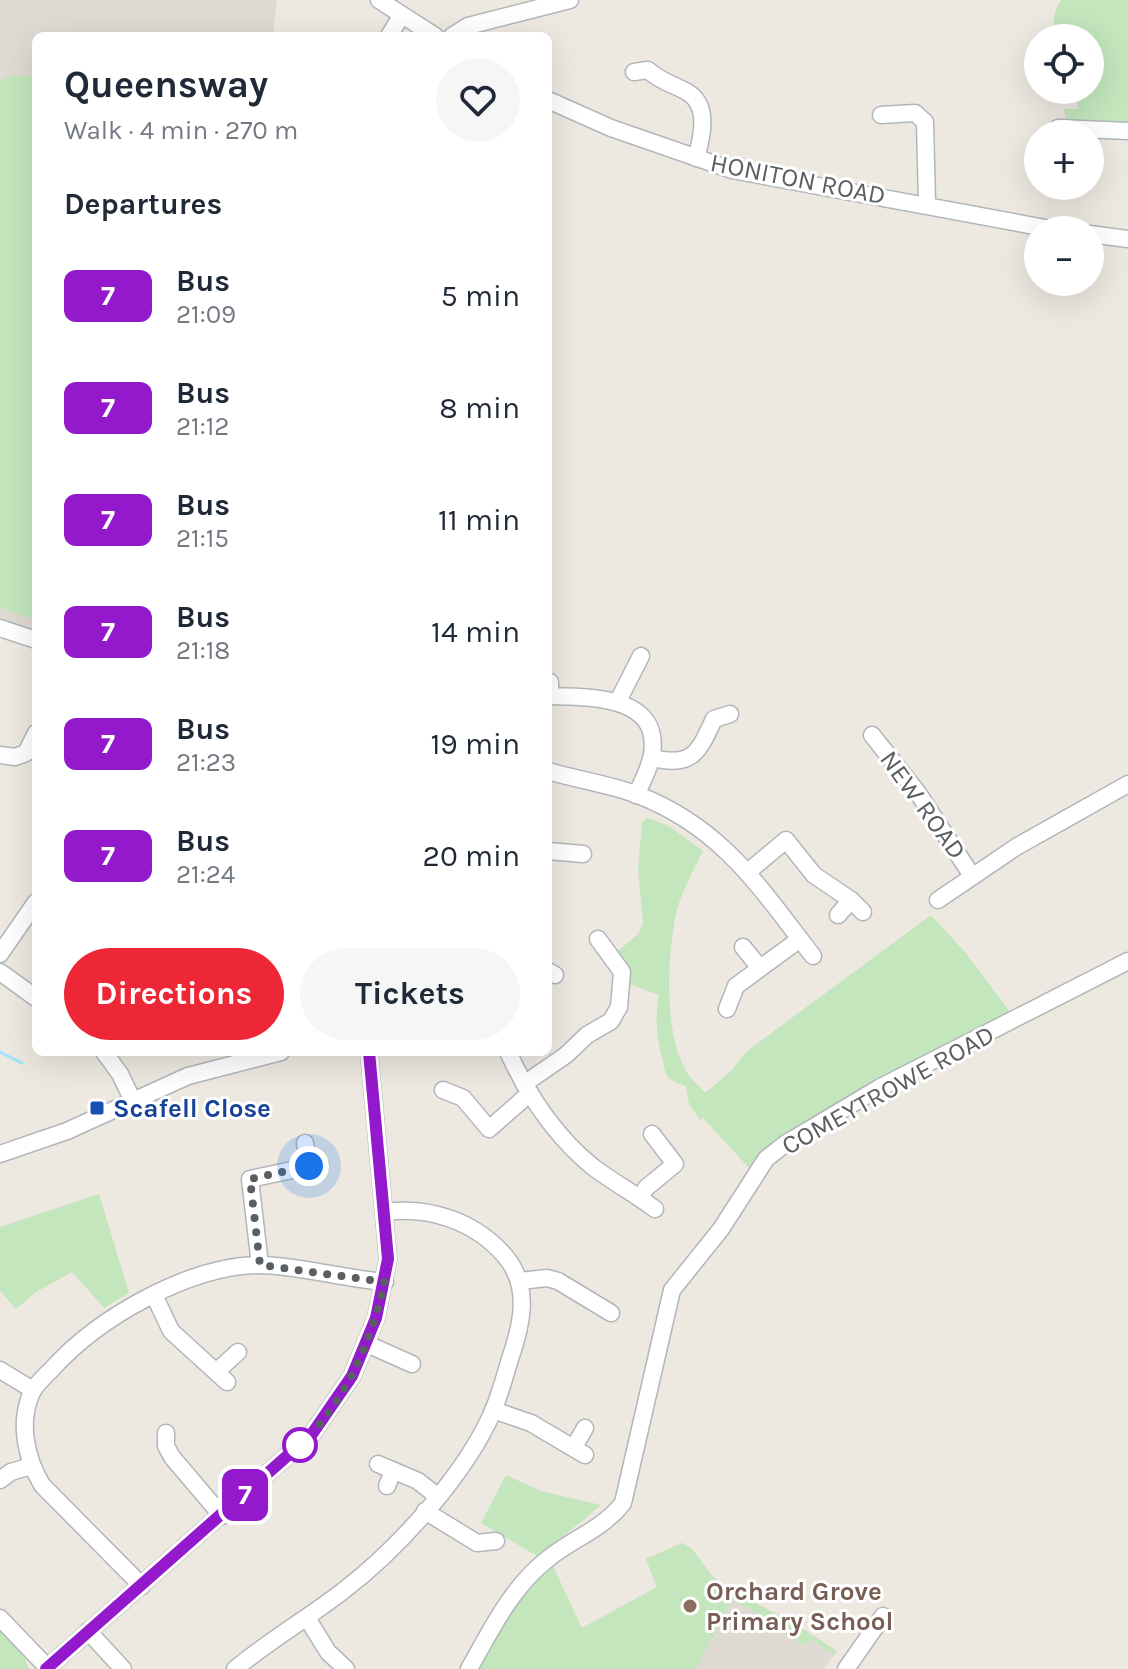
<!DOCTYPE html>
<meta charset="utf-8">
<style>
body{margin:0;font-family:Karla,sans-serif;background:#f6f6f7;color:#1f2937;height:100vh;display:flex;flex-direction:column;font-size:30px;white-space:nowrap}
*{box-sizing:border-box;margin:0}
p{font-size:26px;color:#747a83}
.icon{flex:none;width:44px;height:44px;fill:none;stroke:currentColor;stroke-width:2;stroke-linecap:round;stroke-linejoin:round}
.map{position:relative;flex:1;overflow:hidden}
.sheet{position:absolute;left:32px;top:32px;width:520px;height:1024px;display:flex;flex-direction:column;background:#fff;border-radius:12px;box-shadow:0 8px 32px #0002}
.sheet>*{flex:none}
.badge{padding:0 16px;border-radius:12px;font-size:28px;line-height:52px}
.fabs{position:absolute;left:1024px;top:24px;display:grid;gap:16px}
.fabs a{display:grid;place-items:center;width:80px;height:80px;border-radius:50%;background:#fff;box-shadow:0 8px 32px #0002;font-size:40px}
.you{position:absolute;width:40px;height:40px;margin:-20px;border:6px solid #fff;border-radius:50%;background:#1a73e8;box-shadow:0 0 0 12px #1a73e833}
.map>.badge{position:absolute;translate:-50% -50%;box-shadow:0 0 0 4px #fff}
h2{padding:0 32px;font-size:30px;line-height:72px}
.round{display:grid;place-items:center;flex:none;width:84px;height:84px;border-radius:42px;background:#f6f6f7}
.head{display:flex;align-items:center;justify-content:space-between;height:136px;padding:0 32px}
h1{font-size:38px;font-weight:700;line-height:60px}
.primary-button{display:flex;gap:16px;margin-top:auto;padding:16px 32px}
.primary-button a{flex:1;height:92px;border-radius:48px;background:#ee2736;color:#fff;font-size:32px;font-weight:700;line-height:92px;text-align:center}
.primary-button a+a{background:#f6f6f7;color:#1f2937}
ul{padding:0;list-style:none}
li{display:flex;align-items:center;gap:24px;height:112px;padding:0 32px}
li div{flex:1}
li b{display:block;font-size:30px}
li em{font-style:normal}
li .badge{min-width:88px;font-weight:700;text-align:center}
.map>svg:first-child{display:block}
</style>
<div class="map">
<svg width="1128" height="1669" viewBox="0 0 1128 1669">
<rect width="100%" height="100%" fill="#ede9e1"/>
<g fill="#dfdad2">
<polygon points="0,0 277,0 273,36 36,36 36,632 0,619"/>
<polygon points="682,1543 692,1549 712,1576 724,1586 795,1624 837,1651 824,1669 472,1669 582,1628 657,1587 646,1559"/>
</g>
<g fill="#c3e6bd">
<path d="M1061,0h67v126l-62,-4 -2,-13h14l-3,-19h15v-52h-34c-4,-13 -3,-27 5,-38z"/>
<polygon points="9,75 36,77 36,620 0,608 0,81"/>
<path d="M648,818l21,8 34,25c-10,20 -22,41 -27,63 -9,42 -12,117 9,155 4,9 14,17 20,24l25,-21 17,-21 184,-136 34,37 48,64 -261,155 -49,-53 -3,2 -11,-16 -3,-18c-25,-9 -19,-11 -25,-33 -5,-20 -6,-36 -2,-58l-30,-11 -11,-33 20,-17 5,-11 -5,-53 4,-48z"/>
<polygon points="99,1194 129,1293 104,1308 72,1272 36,1292 16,1309 0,1291 0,1227"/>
<polygon points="506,1475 541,1491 601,1505 539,1557 481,1523"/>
<polygon points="682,1543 692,1549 712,1576 724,1586 795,1624 837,1651 834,1655 811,1639 807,1644 800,1644 761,1615 732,1600 696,1669 472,1669 508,1611 551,1562 582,1628 657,1587 646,1559"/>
<polygon points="0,1627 27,1656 25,1659 29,1669 0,1669"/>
</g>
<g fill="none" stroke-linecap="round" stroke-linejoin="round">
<polyline stroke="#a0e4ff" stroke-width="3" points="0,1052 22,1063"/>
<defs>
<g id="minor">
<polyline points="379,0 435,36"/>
<polyline points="389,36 401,16"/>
<polyline points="452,36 468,26 570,0"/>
<path d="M634,72l14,-2c13,12 25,14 39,22 23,13 15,46 9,66"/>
<polyline points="548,100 611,128 732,170 1056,230"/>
<polyline points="881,115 915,113 925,122 927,204"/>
<polyline points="1058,134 1058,128 1128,131"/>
<polyline points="1090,234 1128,239"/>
<polyline points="0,628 36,640"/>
<path d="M550,682v14c39,1 111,-1 102,58 -2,14 -10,28 -16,41"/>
<polyline points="618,701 641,656"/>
<polyline points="872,735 918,793 972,876"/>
<polyline points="0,755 15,757 26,753 36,733"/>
<path d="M652,758c40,9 46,-4 62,-39l16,-5"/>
<path d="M548,771c30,9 61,13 90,24 85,33 122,93 175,161"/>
<polyline points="548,851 583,854"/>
<polyline points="749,871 786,840 814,875 851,900 863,912"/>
<polyline points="938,900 1016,847 1128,784"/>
<polyline points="838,915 851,900"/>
<polyline points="743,947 760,968"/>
<polyline points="0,954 36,902"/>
<polyline points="548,971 555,975"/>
<polyline points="0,972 36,998"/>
<polyline points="727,1009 736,986 800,939"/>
<polyline points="104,1052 120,1074 134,1103"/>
<path d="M508,1052c20,43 48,85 85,115 20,15 42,27 62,42"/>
<polyline points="524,1084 566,1055 587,1035 611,1021 619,1007 622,972 598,939"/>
<polyline points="443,1090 463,1098 489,1129 530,1093"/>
<polyline points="305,1143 309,1166"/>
<polyline points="0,1154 67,1131 188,1076 281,1052"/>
<polyline points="640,1198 646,1188 675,1164 652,1134"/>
<polyline points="260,1265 250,1179 320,1164"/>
<polyline points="520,1281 547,1278 558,1281 611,1313"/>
<polyline points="154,1295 171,1331 227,1382"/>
<polyline points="367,1344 412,1364"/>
<polyline points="0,1370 33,1390"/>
<polyline points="217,1371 238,1352"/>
<polyline points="493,1410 531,1423 585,1455"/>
<polyline points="166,1433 166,1446 172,1457 222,1516"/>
<polyline points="574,1447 585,1428"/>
<polyline points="378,1464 418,1481 437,1496"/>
<polyline points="0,1480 11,1472 31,1466"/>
<polyline points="387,1486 393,1471"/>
<polyline points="425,1511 477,1543 496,1541"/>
<path d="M142,1586l-100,-101c-16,-27 -24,-63 -10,-93 4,-8 13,-16 20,-23 46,-51 136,-103 207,-104 37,0 87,14 126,17"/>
<polyline points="0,1618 47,1667"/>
<polyline points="307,1618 328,1652 346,1669"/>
<polyline points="88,1631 123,1669"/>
<polyline points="46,1669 312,1434 352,1376 376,1318 388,1259 369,1052"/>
<path d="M235,1669c35,-29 73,-51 108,-78 55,-42 123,-117 150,-180 7,-17 12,-35 17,-52 12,-35 21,-72 -5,-103 -30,-35 -76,-50 -120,-44"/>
<path d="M469,1669c22,-39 43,-83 80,-111 25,-20 54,-29 74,-55l49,-213 49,-61 45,-70 19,-15 94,-56 249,-127"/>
<polyline points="846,1669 883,1616"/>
</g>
</defs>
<use href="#minor" stroke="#b2b6ba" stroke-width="19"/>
<use href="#minor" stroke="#fff" stroke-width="16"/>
</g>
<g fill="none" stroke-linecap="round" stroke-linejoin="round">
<defs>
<polyline id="line" points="46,1669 312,1434 352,1376 376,1318 388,1259 369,1052"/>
</defs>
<use href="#line" stroke="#fff" stroke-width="18"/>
<use href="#line" stroke="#9419cc" stroke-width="12"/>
<path stroke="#5a5f63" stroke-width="8" stroke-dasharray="0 14.4" d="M300,1445c45,-42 70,-101 85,-163l-125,-17 -10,-86 59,-13"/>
</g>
<rect fill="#1a4fb4" stroke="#fff" stroke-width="3" x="89" y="1100" width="16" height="16" rx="4"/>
<circle fill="#fff" stroke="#9419cc" stroke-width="4" cx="300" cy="1445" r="16"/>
<circle fill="#8d6e63" stroke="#fff" stroke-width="3" cx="690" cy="1606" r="8"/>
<g text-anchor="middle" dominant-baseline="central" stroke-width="6" stroke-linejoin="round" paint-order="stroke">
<g font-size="26" fill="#5a5f63" stroke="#fff">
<text transform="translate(798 179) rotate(11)">HONITON ROAD</text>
<text transform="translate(923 805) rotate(54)">NEW ROAD</text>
<text transform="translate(888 1090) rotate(-29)">COMEYTROWE ROAD</text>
</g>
<g font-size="26" font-weight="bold" fill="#164399" stroke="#fff" text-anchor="start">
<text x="113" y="1108">Scafell Close</text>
</g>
<g font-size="26" font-weight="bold" fill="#785e54" stroke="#fff" text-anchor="start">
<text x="706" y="1591">Orchard Grove<tspan x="706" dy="30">Primary School</tspan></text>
</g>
</g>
</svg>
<div class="fabs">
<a><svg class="icon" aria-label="locate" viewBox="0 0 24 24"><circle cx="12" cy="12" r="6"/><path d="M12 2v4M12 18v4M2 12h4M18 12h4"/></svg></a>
<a>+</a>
<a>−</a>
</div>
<div class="you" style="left:309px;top:1166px"></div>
<b class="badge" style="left:245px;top:1495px;background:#9419cc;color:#fff">7</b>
<section class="sheet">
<div class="head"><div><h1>Queensway</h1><p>Walk · 4 min · 270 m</p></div><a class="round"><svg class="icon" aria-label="heart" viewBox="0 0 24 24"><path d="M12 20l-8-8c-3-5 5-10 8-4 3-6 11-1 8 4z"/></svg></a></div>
<h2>Departures</h2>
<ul>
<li><span class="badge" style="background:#9419cc;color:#fff">7</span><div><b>Bus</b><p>21:09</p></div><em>5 min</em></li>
<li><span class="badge" style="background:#9419cc;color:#fff">7</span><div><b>Bus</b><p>21:12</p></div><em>8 min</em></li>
<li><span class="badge" style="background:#9419cc;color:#fff">7</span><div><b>Bus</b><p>21:15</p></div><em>11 min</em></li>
<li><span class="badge" style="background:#9419cc;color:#fff">7</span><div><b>Bus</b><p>21:18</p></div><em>14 min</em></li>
<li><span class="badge" style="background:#9419cc;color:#fff">7</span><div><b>Bus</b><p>21:23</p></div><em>19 min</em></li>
<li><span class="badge" style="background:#9419cc;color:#fff">7</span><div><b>Bus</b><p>21:24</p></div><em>20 min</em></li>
</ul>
<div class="primary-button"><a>Directions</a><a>Tickets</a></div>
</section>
</div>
